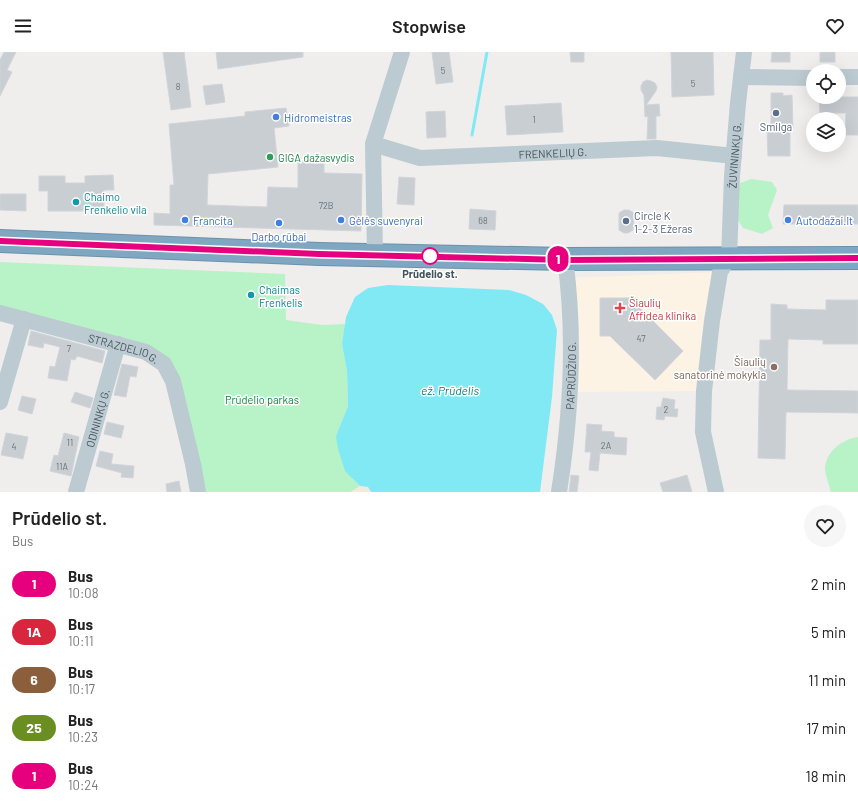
<!DOCTYPE html>
<meta charset="utf-8">
<style>
body{margin:0;font-family:Barlow,sans-serif;background:#f6f6f6;color:#222;height:100vh;display:flex;flex-direction:column;font-size:15px;white-space:nowrap}
*{box-sizing:border-box;margin:0}
p{font-size:13px;color:#767676}
.icon{flex:none;width:22px;height:22px;fill:none;stroke:currentColor;stroke-width:2;stroke-linecap:round;stroke-linejoin:round}
.map{position:relative;height:440px;overflow:hidden}
.drawer{display:flex;flex-direction:column;background:#fff;flex:1}
.drawer>*{flex:none}
.badge{padding:0 8px;border-radius:13px;font-size:14px;line-height:26px}
.fabs{position:absolute;left:806px;top:12px;display:grid;gap:8px}
.fabs a{display:grid;place-items:center;width:40px;height:40px;border-radius:50%;background:#fff;box-shadow:0 4px 16px #0002;font-size:20px}
.map>.badge{position:absolute;translate:-50% -50%;box-shadow:0 0 0 2px #fff}
.round{display:grid;place-items:center;flex:none;width:42px;height:42px;border-radius:21px;background:#f6f6f6}
.head{display:flex;align-items:center;justify-content:space-between;height:68px;padding:0 12px}
h1{font-size:19px;font-weight:600;line-height:30px}
ul{padding:0;list-style:none}
li{display:flex;align-items:center;gap:12px;height:48px;padding:0 12px}
li div{flex:1}
li b{display:block;font-size:15px}
li em{font-style:normal}
li .badge{min-width:44px;font-weight:700;text-align:center}
header{display:flex;justify-content:space-between;align-items:center;height:52px;padding:0 12px;background:#fff;font-size:18px;font-weight:600}
.map>svg:first-child{display:block}
</style>
<header><svg class="icon" aria-label="menu" viewBox="0 0 24 24"><path d="M4 6h16M4 12h16M4 18h16"/></svg>Stopwise<svg class="icon" aria-label="heart" viewBox="0 0 24 24"><path d="M12 20l-8-8c-3-5 5-10 8-4 3-6 11-1 8 4z"/></svg></header>
<div class="map">
<svg width="858" height="440" viewBox="0 0 858 440">
<rect width="100%" height="100%" fill="#f0eded"/>
<polygon fill="#fdf3e4" points="720,220 704,339 570,340 568,226"/>
<g fill="#b7f3c7">
<polygon points="751,127 772,130 777,138 768,163 773,176 762,182 743,176 736,165 738,144 740,131"/>
<polygon points="0,210 285,222 286,268 322,273 346,272 342,292 347,319 348,354 336,384 353,427 360,434 351,440 198,440 164,312 0,261"/>
<path d="M858,385v55h-27c-2,-7 -5,-15 -6,-22 0,-18 17,-31 33,-33z"/>
</g>
<polygon fill="#f4e9dc" points="360,434 368,435 371,440 351,440"/>
<polygon fill="#80e9f4" points="388,233 509,238 526,243 543,252 552,263 557,278 552,345 540,440 371,440 368,435 360,434 345,419 338,397 336,384 348,354 347,319 342,292 346,265 355,245 368,236"/>
<g fill="none" stroke-linecap="round" stroke-linejoin="round">
<polyline stroke="#80e9f4" stroke-width="3" points="472,83 487,0"/>
</g>
<g fill="#c9ced3" stroke="#d1d4da">
<polygon points="4,0 16,0 7,18 12,20 0,44 0,8"/>
<polygon points="163,0 184,0 191,55 171,58"/>
<polygon points="216,0 303,0 303,5 218,17"/>
<polygon points="432,0 449,0 453,30 436,32"/>
<polygon points="570,0 584,0 584,10 571,10"/>
<polygon points="671,0 713,0 714,43 672,45"/>
<polygon points="772,0 790,0 790,10 771,10"/>
<rect x="820" y="0" width="15" height="10"/>
<polygon points="647,28 651,29 655,31 657,35 656,39 646,53 659,52 660,64 656,64 656,87 647,87 648,64 645,65 644,43 641,38 641,34 643,30"/>
<polygon points="222,32 225,50 206,53 203,34"/>
<polygon points="771,41 783,41 783,44 792,43 793,76 790,76 790,104 768,104 767,77 771,77"/>
<polygon points="819,45 858,45 858,83 845,83 846,61 820,61"/>
<polygon points="561,51 563,80 507,83 505,54"/>
<polygon points="286,56 289,74 274,76 278,115 208,122 207,153 267,155 268,135 298,136 298,110 324,111 324,121 362,122 361,179 154,173 154,161 170,162 170,133 174,133 169,72 245,64 245,60"/>
<polygon points="445,59 446,85 427,86 426,60"/>
<polygon points="113,123 114,138 104,138 104,159 48,159 48,139 39,139 39,124 65,124 65,131 85,131 85,124"/>
<polygon points="399,125 415,126 414,153 397,152"/>
<polygon points="0,142 26,142 26,159 0,158"/>
<polygon points="784,153 858,153 858,172 783,172"/>
<polygon points="470,157 496,159 495,178 469,177"/>
<polygon points="624,158 629,158 634,161 633,178 628,181 624,181 619,178 619,161"/>
<polygon points="600,246 638,246 639,255 683,299 655,328 610,284 600,284"/>
<polygon points="826,248 858,248 858,292 823,292 823,288 788,287 787,338 858,339 858,361 786,360 785,407 758,406 760,288 771,288 771,252 787,253 787,257 826,258"/>
<polygon points="31,279 105,299 102,311 77,304 75,308 71,307 67,329 48,326 50,314 55,315 60,295 44,291 43,296 28,293"/>
<polygon points="122,312 138,315 136,325 130,324 126,345 114,343"/>
<polygon points="75,340 93,346 90,356 71,350"/>
<polygon points="22,344 36,347 32,362 18,358"/>
<polygon points="663,346 675,348 674,357 678,357 677,365 665,364 664,368 656,367 657,355 661,355"/>
<polygon points="107,370 124,374 121,386 104,382"/>
<polygon points="587,372 602,373 601,379 614,380 614,385 627,386 626,403 600,401 598,419 589,418 591,400 585,400"/>
<polygon points="6,381 28,385 23,407 1,403"/>
<polygon points="64,381 79,385 71,424 50,419 54,403 58,404"/>
<polygon points="100,399 113,402 111,412 134,414 133,426 121,425 122,421 96,414"/>
<polygon points="571,423 579,424 577,440 569,440"/>
<polygon points="687,423 692,440 663,440 660,431"/>
<polygon points="179,429 181,440 167,440 166,432"/>
</g>
<g fill="none" stroke-linecap="round" stroke-linejoin="round">
<defs>
<polyline id="highway" points="0,189 319,202 565,207 858,206"/>
</defs>
<use href="#highway" stroke="#6b92ad" stroke-width="24"/>
<g stroke="#bccad1" stroke-width="16">
<polyline points="741,25 813,26"/>
<polyline points="839,25 858,25"/>
<path id="s1" d="M373,92l47,14 237,-10 77,8"/>
<polyline points="375,203 373,92 402,0"/>
<path id="s2" d="M0,261l146,39 18,12 9,17 20,83 5,28"/>
<polyline points="0,350 24,267"/>
<path id="s3" d="M76,440l42,-148"/>
<path id="s4" d="M559,440c12,-77 17,-155 6,-233"/>
<path id="s5" d="M716,440l-13,-60 1,-41 8,-70 8,-49 9,-14 3,-82 6,-73 6,-51"/>
</g>
<use href="#highway" stroke="#80a7c1" stroke-width="22"/>
</g>
<g fill="none" stroke-linecap="round" stroke-linejoin="round">
<defs>
<polyline id="line" points="0,189 319,202 565,208 858,206"/>
</defs>
<use href="#line" stroke="#fff" stroke-width="9"/>
<use href="#line" stroke="#e6007e" stroke-width="6"/>
</g>
<g fill="#5c6f8a" stroke="#fff" stroke-width="1.5">
<circle cx="776" cy="61" r="4"/>
<circle cx="626" cy="169" r="4"/>
</g>
<g fill="#3f7fe0" stroke="#fff" stroke-width="1.5">
<circle cx="276" cy="65" r="4"/>
<circle cx="185" cy="168" r="4"/>
<circle cx="341" cy="168" r="4"/>
<circle cx="788" cy="168" r="4"/>
<circle cx="279" cy="171" r="4"/>
</g>
<circle fill="#2e9e5b" stroke="#fff" stroke-width="1.5" cx="270" cy="105" r="4"/>
<g fill="#0f9aa8" stroke="#fff" stroke-width="1.5">
<circle cx="76" cy="150" r="4"/>
<circle cx="251" cy="243" r="4"/>
</g>
<circle fill="#fff" stroke="#e6007e" stroke-width="2" cx="430" cy="204" r="8"/>
<path fill="#e0444e" stroke="#fff" stroke-width="1.5" d="M618 250h4v4h4v4h-4v4h-4v-4h-4v-4h4z"/>
<circle fill="#8d6e63" stroke="#fff" stroke-width="1.5" cx="774" cy="315" r="4"/>
<g text-anchor="middle" dominant-baseline="central" stroke-width="3" stroke-linejoin="round" paint-order="stroke">
<g font-size="9" fill="#65727a">
<text x="443" y="18">5</text>
<text x="693" y="31">5</text>
<text x="178" y="34">8</text>
<text x="534" y="67">1</text>
<text x="326" y="153">72B</text>
<text x="483" y="168">68</text>
<text x="641" y="286">47</text>
<text x="69" y="296">7</text>
<text x="666" y="357">2</text>
<text x="70" y="390">11</text>
<text x="606" y="393">2A</text>
<text x="14" y="394">4</text>
<text x="62" y="414">11A</text>
</g>
<g font-size="11" fill="#366cbe" stroke="#fff" text-anchor="start">
<text x="284" y="65">Hidromeistras</text>
<text x="193" y="168">Francita</text>
<text x="349" y="168">Gėlės suvenyrai</text>
<text x="796" y="168">Autodažai.lt</text>
<text x="279" y="184" text-anchor="middle">Darbo rūbai</text>
</g>
<g font-size="11" fill="#4e5e75" stroke="#fff">
<text x="776" y="74">Smilga</text>
<text x="634" y="163" text-anchor="start">Circle K<tspan x="634" dy="13">1-2-3 Ežeras</tspan></text>
</g>
<g font-size="11" fill="#44545d" stroke="#fff">
<text stroke="none"><textPath href="#s1" startOffset="182">FRENKELIŲ G.</textPath></text>
<text stroke="none"><textPath href="#s5" startOffset="342">ŽUVININKŲ G.</textPath></text>
<text stroke="none"><textPath href="#s2" startOffset="129">STRAZDELIO G.</textPath></text>
<text stroke="none"><textPath href="#s4" startOffset="117">PAPRŪDŽIO G.</textPath></text>
<text stroke="none"><textPath href="#s3" startOffset="77">ODININKŲ G.</textPath></text>
</g>
<g font-size="11" fill="#27864d" stroke="#fff" text-anchor="start">
<text x="278" y="105">GIGA dažasvydis</text>
</g>
<g font-size="11" fill="#0d838f" stroke="#fff" text-anchor="start">
<text x="84" y="144">Chaimo<tspan x="84" dy="13">Frenkelio vila</tspan></text>
<text x="259" y="237">Chaimas<tspan x="259" dy="13">Frenkelis</tspan></text>
</g>
<g font-size="11" font-weight="bold" fill="#44545d" stroke="#fff">
<text x="430" y="221">Prūdelio st.</text>
</g>
<g font-size="11" fill="#be3a42" stroke="#fff" text-anchor="start">
<text x="629" y="250">Šiaulių<tspan x="629" dy="13">Affidea klinika</tspan></text>
</g>
<g font-size="11" fill="#785e54" stroke="#fff" text-anchor="end">
<text x="766" y="309">Šiaulių<tspan x="766" dy="13">sanatorinė mokykla</tspan></text>
</g>
<g font-size="11" fill="#0e843b" stroke="#fff">
<text x="262" y="347">Prūdelio parkas</text>
</g>
<g font-size="12" font-style="italic" fill="#047e8a" stroke="#fff">
<text x="450" y="338">ež. Prūdelis</text>
</g>
</g>
</svg>
<div class="fabs">
<a><svg class="icon" aria-label="locate" viewBox="0 0 24 24"><circle cx="12" cy="12" r="6"/><path d="M12 2v4M12 18v4M2 12h4M18 12h4"/></svg></a>
<a><svg class="icon" aria-label="layers" viewBox="0 0 24 24"><path d="M12 4l9 5-9 5-9-5zM3 14l9 5 9-5"/></svg></a>
</div>
<b class="badge" style="left:558px;top:207px;background:#e6007e;color:#fff">1</b>
</div>
<section class="drawer">
<div class="head"><div><h1>Prūdelio st.</h1><p>Bus</p></div><a class="round"><svg class="icon" aria-label="heart" viewBox="0 0 24 24"><path d="M12 20l-8-8c-3-5 5-10 8-4 3-6 11-1 8 4z"/></svg></a></div>
<ul>
<li><span class="badge" style="background:#e6007e;color:#fff">1</span><div><b>Bus</b><p>10:08</p></div><em>2 min</em></li>
<li><span class="badge" style="background:#d7263d;color:#fff">1A</span><div><b>Bus</b><p>10:11</p></div><em>5 min</em></li>
<li><span class="badge" style="background:#8b5e3c;color:#fff">6</span><div><b>Bus</b><p>10:17</p></div><em>11 min</em></li>
<li><span class="badge" style="background:#6b8e23;color:#fff">25</span><div><b>Bus</b><p>10:23</p></div><em>17 min</em></li>
<li><span class="badge" style="background:#e6007e;color:#fff">1</span><div><b>Bus</b><p>10:24</p></div><em>18 min</em></li>
</ul>
</section>
